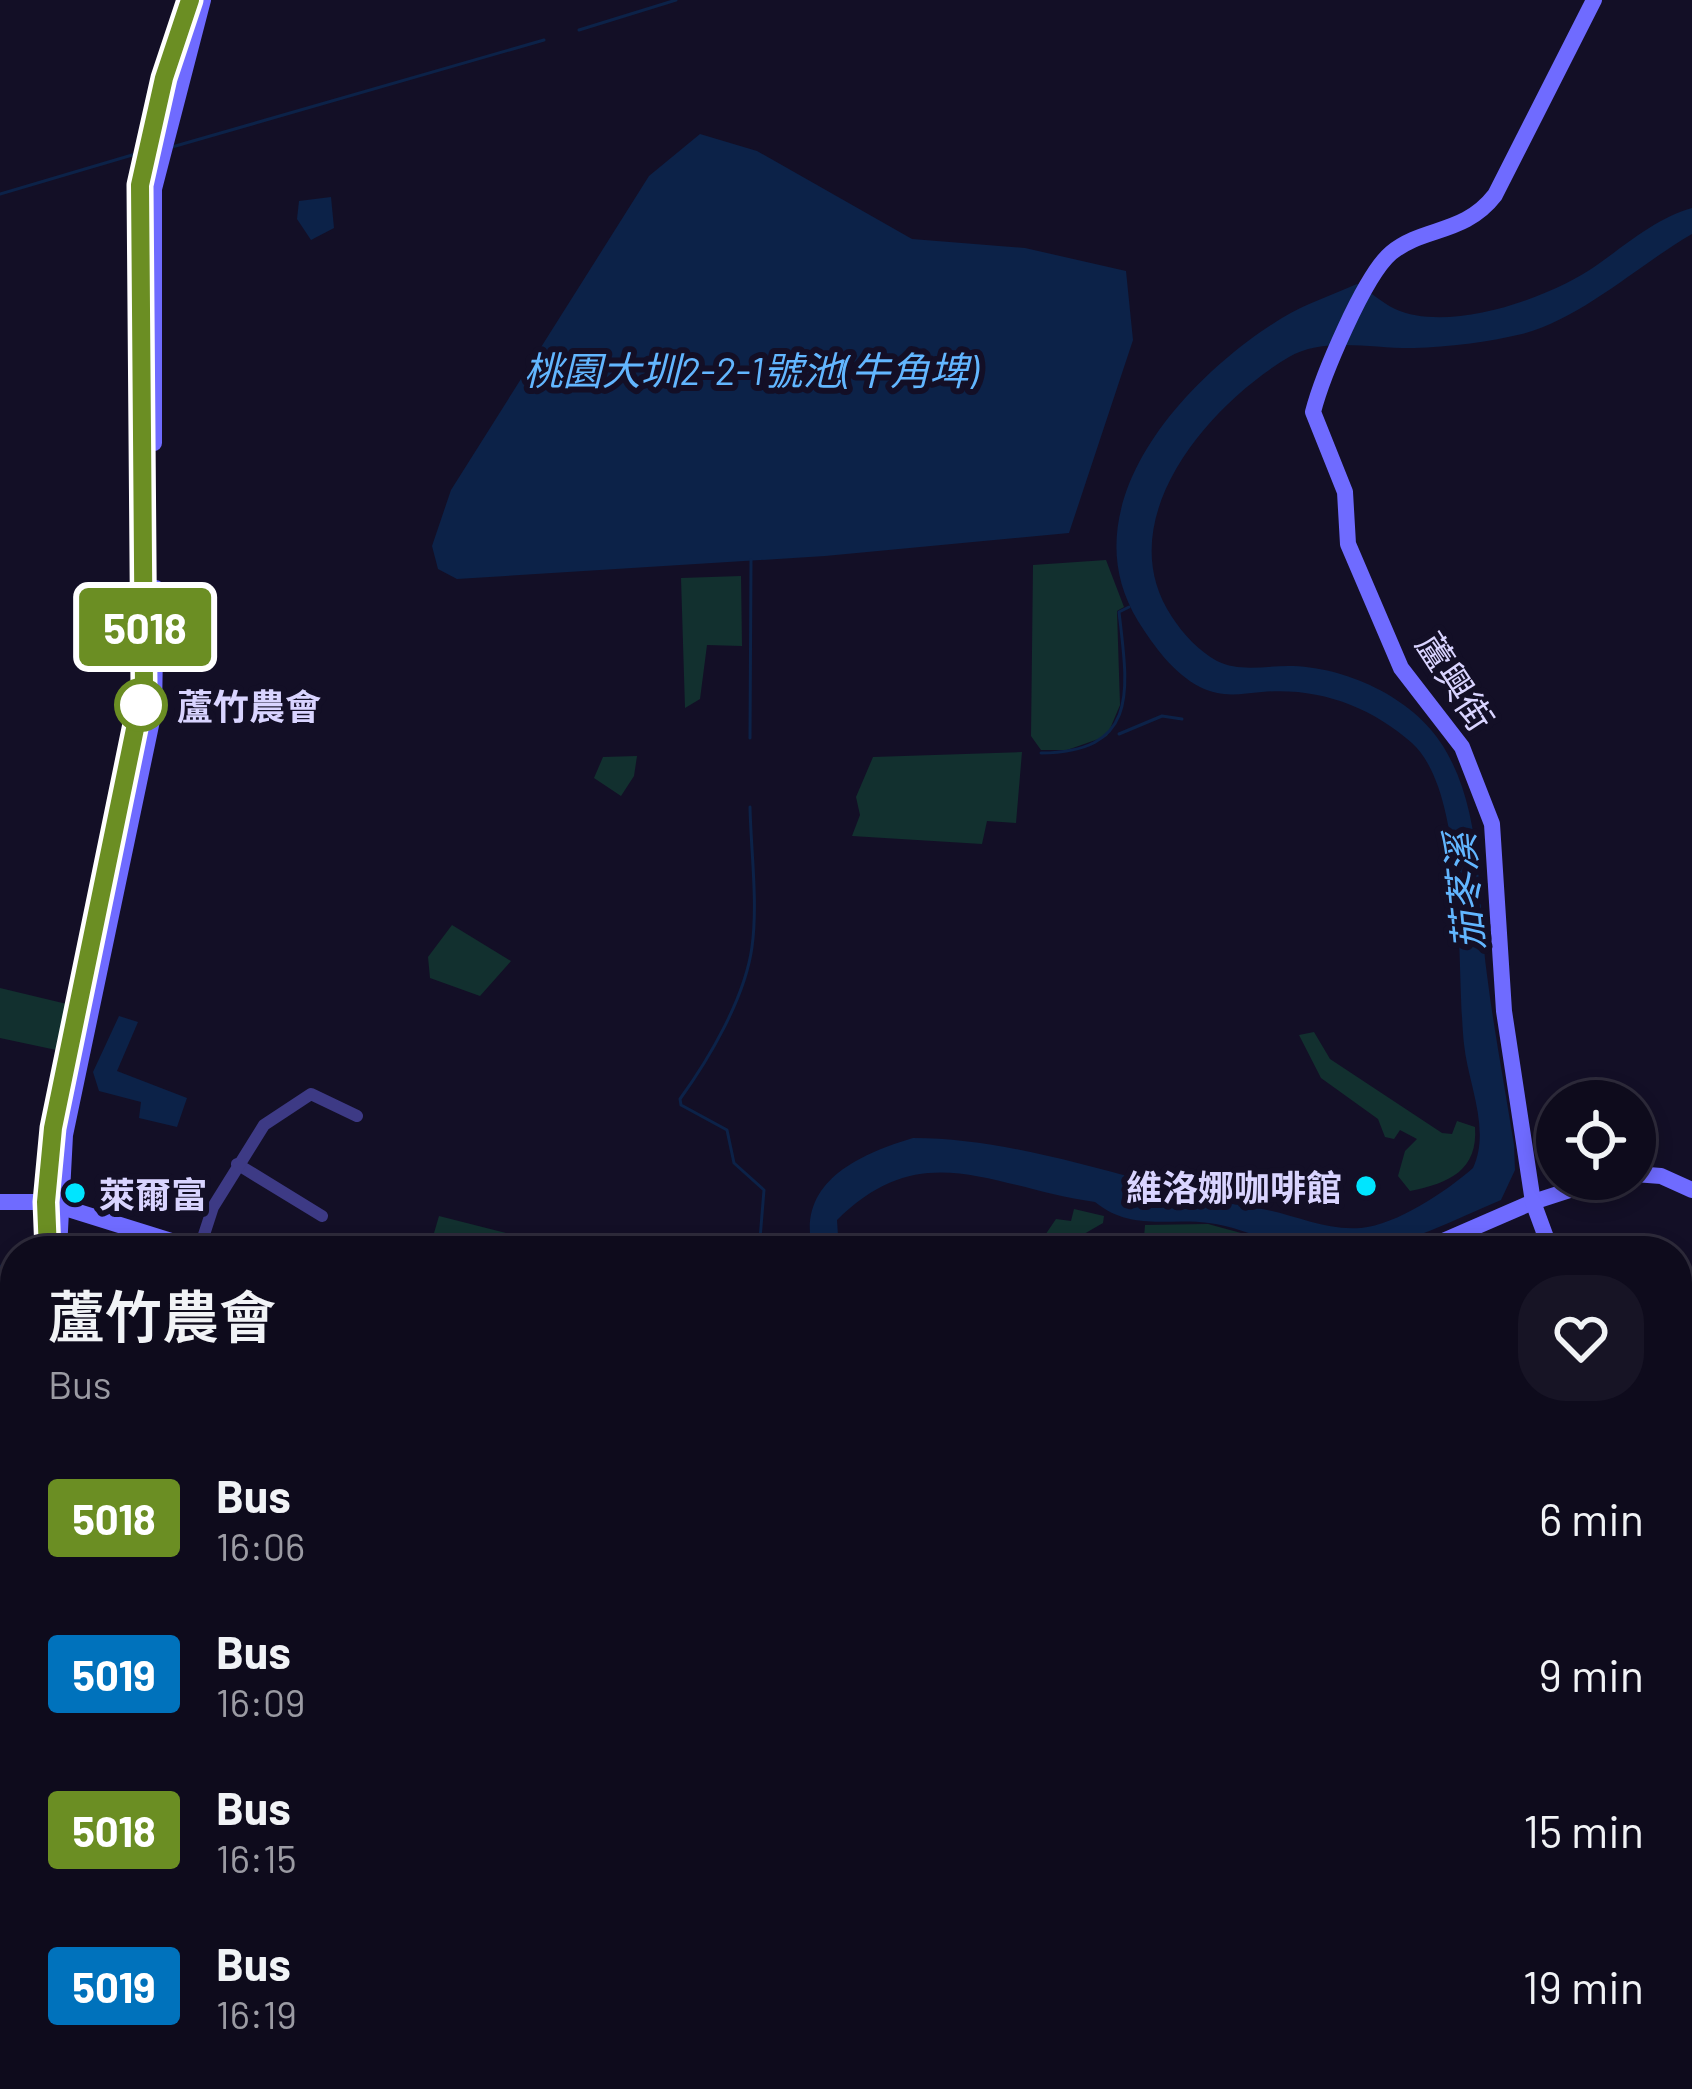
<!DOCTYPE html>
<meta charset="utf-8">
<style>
body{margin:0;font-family:Barlow,"Noto Sans TC",sans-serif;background:#171425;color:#f1f3f6;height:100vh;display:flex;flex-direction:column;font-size:45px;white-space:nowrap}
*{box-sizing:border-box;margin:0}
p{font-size:39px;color:#9b9ba3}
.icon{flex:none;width:66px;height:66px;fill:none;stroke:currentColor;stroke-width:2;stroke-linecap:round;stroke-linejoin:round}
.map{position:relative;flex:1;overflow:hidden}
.details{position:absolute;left:0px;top:1236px;width:1692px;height:855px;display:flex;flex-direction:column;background:#0e0b1c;border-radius:48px 48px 0 0;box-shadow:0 6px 18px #0003,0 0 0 3px #2e2b3b}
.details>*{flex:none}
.badge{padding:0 24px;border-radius:9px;font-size:42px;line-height:78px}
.buttons{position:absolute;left:1536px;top:1080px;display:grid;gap:24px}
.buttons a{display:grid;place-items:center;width:120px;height:120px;border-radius:50%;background:#0e0b1c;box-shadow:0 6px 18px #0003,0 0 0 3px #2e2b3b;font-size:60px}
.map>.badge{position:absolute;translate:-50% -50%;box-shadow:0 0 0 6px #fff}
.round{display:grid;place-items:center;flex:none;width:126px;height:126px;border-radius:48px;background:#171425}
.summary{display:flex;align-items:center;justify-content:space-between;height:204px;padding:0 48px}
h1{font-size:57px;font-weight:600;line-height:90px}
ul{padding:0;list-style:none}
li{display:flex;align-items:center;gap:36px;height:156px;padding:0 48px}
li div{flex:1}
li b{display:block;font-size:45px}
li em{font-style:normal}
li .badge{min-width:132px;font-weight:700;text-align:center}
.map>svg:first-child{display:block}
</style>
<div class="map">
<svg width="1692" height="2089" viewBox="0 0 1692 2089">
<rect width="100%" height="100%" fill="#130f26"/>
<g fill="#12302f">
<polygon points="1106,560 1124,607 1117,611 1120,705 1107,736 1067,750 1041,750 1031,736 1033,565"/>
<polygon points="741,576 742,646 707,645 700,699 685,708 681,578"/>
<polygon points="1022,752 1016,823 987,821 982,844 852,836 860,815 856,797 873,757"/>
<polygon points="637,756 634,776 621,796 594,778 603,757"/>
<polygon points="452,925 511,961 480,996 430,978 428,957"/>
<polygon points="0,988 71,1005 61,1051 0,1038"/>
<path d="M1314,1032l16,27 112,74 10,1 5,-13 18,6c3,43 -25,56 -65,64l-12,-15 7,-25 12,-12 -17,-9 -6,9 -9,-2 -7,-18 -57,-41 -22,-43z"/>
<polygon points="1074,1209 1104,1216 1103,1223 1077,1238 1071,1251 1037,1247 1056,1219 1071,1221"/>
<polygon points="439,1216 526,1238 522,1251 440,1251 442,1243 432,1240"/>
<polygon points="1208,1224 1252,1236 1253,1251 1143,1251 1145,1225"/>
<polygon points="15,1894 15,1999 0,1991 0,1915"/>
<polygon points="399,2076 471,2076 467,2089 390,2089"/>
</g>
<g fill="#0c2248">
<polygon points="700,134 757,151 912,239 1025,248 1126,271 1133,340 1069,533 825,556 457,579 438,569 432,546 451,490 649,176"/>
<polygon points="331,197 334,228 311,240 297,219 299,201"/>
<path d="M1692,208v26c-54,31 -109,84 -170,100 -33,8 -74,13 -108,14 -39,1 -90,-12 -125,9 -81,48 -181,164 -117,260 11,17 27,34 45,44 22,11 47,5 71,5 56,0 125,31 155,80 41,66 34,153 44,229 7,56 18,113 27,170l1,25 -14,30c-61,26 -116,57 -184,51 -37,-3 -71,-23 -108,-28 -41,-6 -77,9 -114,-21 -102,-14 -172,-68 -258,18l2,31h-26c-18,-67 43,-96 100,-113 116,0 237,51 349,71 34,6 63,22 99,19 35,-3 86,-37 112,-60 18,-39 -5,-84 -9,-124 -8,-74 4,-250 -52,-301 -42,-37 -94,-56 -150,-51 -23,2 -40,6 -62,-5 -27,-14 -46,-41 -62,-66 -71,-116 48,-244 144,-303 23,-14 50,-23 75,-34 13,7 25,19 38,25 55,25 157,-12 202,-44 30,-21 59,-47 95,-57z"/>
<polygon points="119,1016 138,1022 117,1071 187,1098 177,1127 139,1118 141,1102 99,1091 93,1072"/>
<polygon points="1103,2076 1188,2076 1189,2089 1098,2089"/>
</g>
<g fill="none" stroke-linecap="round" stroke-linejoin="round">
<g stroke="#0c2248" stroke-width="3">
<polyline points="579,30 676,0"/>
<polyline points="172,147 544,40"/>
<polyline points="0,194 139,153"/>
<polyline points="1119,734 1162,716 1182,719"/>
<polyline points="750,738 751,560"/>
<path d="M1041,753c99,-1 87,-63 78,-141l10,-5"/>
<path d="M750,807c1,46 8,95 2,140 -7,51 -43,112 -72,152l1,6 46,25 7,33 30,27 -5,61"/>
<polyline points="0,1267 7,1262"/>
<polyline points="0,1706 15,1723"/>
<polyline points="0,1916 15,1894"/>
<polyline points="1677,1934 1692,1905"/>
<polyline points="1309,2076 1315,2089"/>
<polyline points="1607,2089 1612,2076"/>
</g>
<g stroke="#3d3a85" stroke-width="12">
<polyline points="237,1164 322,1216"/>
<polyline points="199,1250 213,1207 264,1125 311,1094 357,1116"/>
<polyline points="0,1606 15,1593"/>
</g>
<g stroke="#6f6bff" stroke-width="16">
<polyline points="154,443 154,189 203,0"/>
<polyline points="1635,1174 1661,1176 1692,1190"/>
<polyline points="0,1202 46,1202 203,1251"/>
<polyline points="59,1249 65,1135 154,711 156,588"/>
<polyline points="48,1251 53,1128 144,685 140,185 164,78 190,0"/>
<polyline points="1420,1251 1533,1202 1604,1179"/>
<path d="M1551,1251l-18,-49 -29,-191 -12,-187 -30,-77 -61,-79 -53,-124 -3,-52 -32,-80c9,-35 51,-136 78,-159 33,-27 73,-18 104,-58l99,-195"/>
<polyline points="1677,1608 1692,1645"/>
<polyline points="262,2089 265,2076"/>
<polyline points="276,2089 278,2076"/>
</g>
</g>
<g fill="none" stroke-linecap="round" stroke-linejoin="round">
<defs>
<polyline id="line" points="48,1251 46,1202 53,1128 144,685 140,185 164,78 190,0"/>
</defs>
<use href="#line" stroke="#fff" stroke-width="27"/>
<use href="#line" stroke="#6b8e23" stroke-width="18"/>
</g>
<circle fill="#fff" stroke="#6b8e23" stroke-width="6" cx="141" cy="705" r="24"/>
<g fill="#00e5ff" stroke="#130f26" stroke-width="4.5">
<circle cx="1366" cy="1186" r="12"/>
<circle cx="75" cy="1193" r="12"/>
</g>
<g text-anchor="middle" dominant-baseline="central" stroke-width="12" stroke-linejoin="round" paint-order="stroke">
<g font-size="36" fill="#d9d4ff" stroke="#130f26">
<text transform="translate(1456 681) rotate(57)">蘆興街</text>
</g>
<g font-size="36" font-weight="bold" fill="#d9d4ff" stroke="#130f26" text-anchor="start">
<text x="177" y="705">蘆竹農會</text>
</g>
<g font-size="36" font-weight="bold" fill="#d9d4ff" stroke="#130f26" text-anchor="end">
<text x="1342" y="1186">維洛娜咖啡館</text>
<text x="99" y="1193" text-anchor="start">萊爾富</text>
</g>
<g font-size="39" font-style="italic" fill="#62b6ff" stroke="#130f26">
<text x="751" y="369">桃園大圳2-2-1號池(牛角埤)</text>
<text transform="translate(1463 892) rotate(-95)">茄苳溪</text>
</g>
</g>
</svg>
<div class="buttons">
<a><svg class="icon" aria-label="locate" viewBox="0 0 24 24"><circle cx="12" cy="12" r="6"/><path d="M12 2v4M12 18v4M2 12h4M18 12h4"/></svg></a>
</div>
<b class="badge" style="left:145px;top:627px;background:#6b8e23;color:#fff">5018</b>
<section class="details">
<div class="summary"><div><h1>蘆竹農會</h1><p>Bus</p></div><a class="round"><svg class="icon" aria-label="heart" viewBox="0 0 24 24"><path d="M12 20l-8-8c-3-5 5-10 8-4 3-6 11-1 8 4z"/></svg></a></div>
<ul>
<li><span class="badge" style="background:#6b8e23;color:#fff">5018</span><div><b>Bus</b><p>16:06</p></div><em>6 min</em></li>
<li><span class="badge" style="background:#0072bc;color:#fff">5019</span><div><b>Bus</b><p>16:09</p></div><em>9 min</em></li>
<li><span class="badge" style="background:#6b8e23;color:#fff">5018</span><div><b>Bus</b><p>16:15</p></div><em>15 min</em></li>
<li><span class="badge" style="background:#0072bc;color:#fff">5019</span><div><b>Bus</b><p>16:19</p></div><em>19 min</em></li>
</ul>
</section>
</div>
